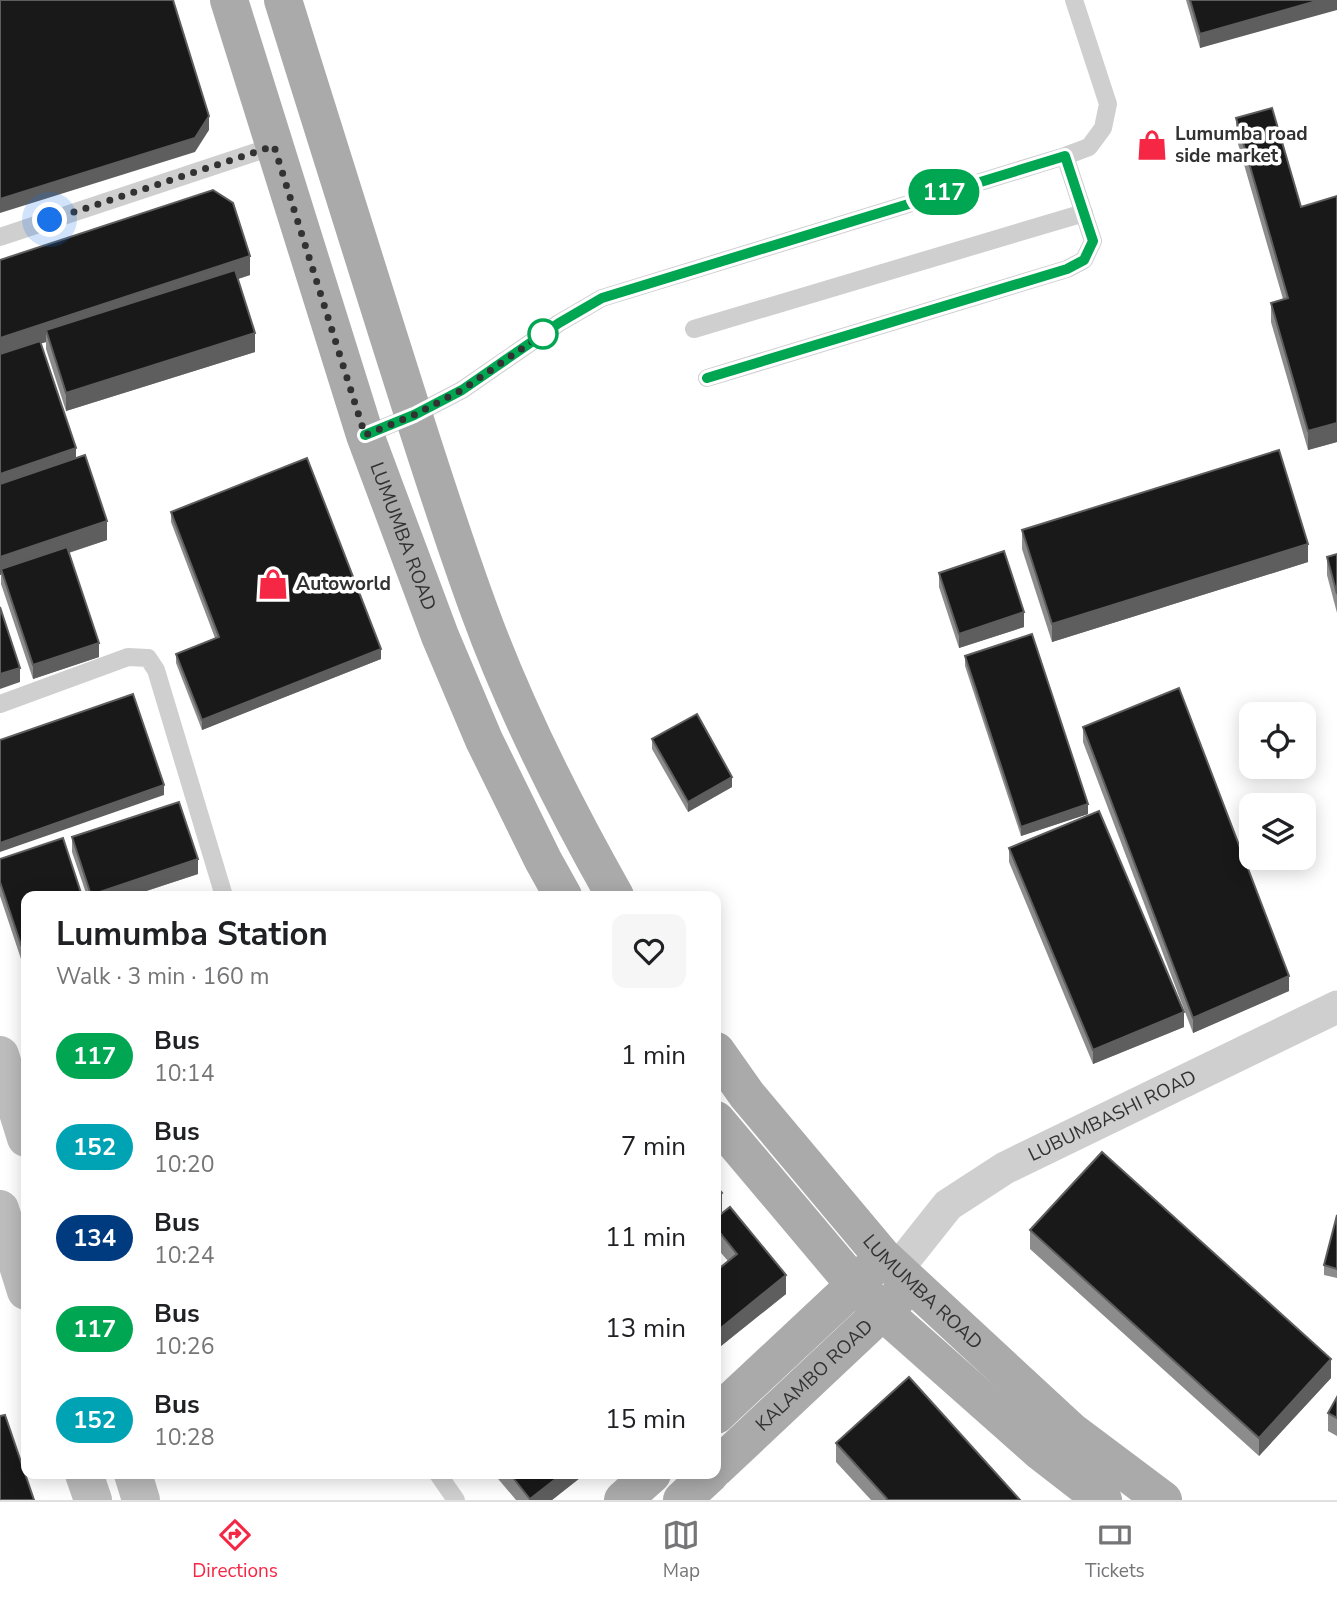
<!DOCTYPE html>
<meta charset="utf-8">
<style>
body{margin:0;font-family:"Nunito Sans",sans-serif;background:#f6f6f6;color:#202124;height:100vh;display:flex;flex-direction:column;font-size:26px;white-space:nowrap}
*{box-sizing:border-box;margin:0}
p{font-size:23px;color:#757577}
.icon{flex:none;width:38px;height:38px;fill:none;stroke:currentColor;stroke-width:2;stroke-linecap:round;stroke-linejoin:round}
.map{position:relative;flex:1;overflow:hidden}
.side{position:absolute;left:21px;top:891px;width:700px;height:588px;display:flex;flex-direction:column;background:#fff;border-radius:14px;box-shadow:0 4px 18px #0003}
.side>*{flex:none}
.badge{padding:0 14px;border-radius:23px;font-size:24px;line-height:46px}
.controls{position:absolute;left:1239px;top:702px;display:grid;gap:14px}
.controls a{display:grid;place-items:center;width:77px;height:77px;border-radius:14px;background:#fff;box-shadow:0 4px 18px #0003;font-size:35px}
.you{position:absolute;width:35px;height:35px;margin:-18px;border:5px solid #fff;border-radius:50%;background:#1a73e8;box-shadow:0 0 0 10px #1a73e833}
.map>.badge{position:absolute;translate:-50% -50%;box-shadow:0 0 0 4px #fff}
.round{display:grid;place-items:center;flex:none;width:74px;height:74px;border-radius:14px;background:#f6f6f6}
.head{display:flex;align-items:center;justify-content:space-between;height:119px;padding:0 35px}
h1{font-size:33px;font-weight:700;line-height:52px}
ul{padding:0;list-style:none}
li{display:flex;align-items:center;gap:21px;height:91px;padding:0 35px}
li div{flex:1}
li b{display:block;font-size:26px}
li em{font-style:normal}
li .badge{min-width:77px;font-weight:700;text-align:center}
.tab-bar{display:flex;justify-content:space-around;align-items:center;height:98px;border-top:2px solid #e0e0e0;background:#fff;font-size:19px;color:#757577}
.tab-bar a{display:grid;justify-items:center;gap:4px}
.tab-bar .on{color:#f62744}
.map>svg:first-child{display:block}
</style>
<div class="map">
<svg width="1337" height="1500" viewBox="0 0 1337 1500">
<rect width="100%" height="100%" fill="#fff"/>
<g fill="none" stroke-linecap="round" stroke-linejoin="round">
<g stroke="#cfcfcf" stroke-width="18">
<polyline points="0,237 274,146"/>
<polyline points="694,329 1084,213"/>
<polyline points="707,378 1067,269 1084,260 1093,241 1065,156"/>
<polyline points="365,435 414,415 462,390 559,323 602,298 1065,156 1089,147 1103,128 1108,104 1074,0"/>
<polyline points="0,704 128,657 148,658 156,670 224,896"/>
<polyline points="438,1474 456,1500"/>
</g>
<path stroke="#cfcfcf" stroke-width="33" id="s1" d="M909,1254l39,-49 57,-37 332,-161"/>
<g stroke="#bcbcbc" stroke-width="38">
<polyline points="0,1055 26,1138"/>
<polyline points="0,1209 26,1291"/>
<polyline points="84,1474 93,1500"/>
<polyline points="133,1474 141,1500"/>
</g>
<g stroke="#aaa" stroke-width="38">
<path id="s2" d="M229,0l136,435 75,201 44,104 59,120 20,36"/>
<path d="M283,0c35,113 71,226 106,338 29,91 57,182 90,272 36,99 84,194 136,286"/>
<path id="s3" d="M716,1051l31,44 135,161 189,175 92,69"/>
<polyline points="716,1120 855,1285 883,1312 1041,1452 1103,1500"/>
<polyline points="716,1415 855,1285 872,1268"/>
<path id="s4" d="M716,1468l184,-173"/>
<polyline points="623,1500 652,1474"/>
<polyline points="682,1500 710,1474"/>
</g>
</g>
<g fill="#8c8c8c">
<polygon points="1186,0 1337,0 1200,48"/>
<polygon points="1236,118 1301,207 1337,196 1337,442 1308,450 1271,322 1271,303 1283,299 1236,137"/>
<polygon points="0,260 250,275 238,279 255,352 66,411 46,349 46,342 41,343 76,458 107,540 69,553 99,657 33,679 1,584 1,575 0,575"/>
<polygon points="171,512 381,659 202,730 176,663 176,654 215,638 171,522"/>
<polygon points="1022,530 1308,562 1052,642 1022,549"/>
<polygon points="1337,554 1337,613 1327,575 1327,557"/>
<polygon points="939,573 1024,627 959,648 939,587"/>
<polygon points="965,656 1088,814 1021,836 965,666"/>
<polygon points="1083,727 1289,991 1193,1033 1083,742"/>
<polygon points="652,739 732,787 688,812 652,749"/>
<polygon points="72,837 198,874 131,896 87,896 72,852"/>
<polygon points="63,838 21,959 0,896 0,859"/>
<polygon points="1009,848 1184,1027 1093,1064 1009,862"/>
<polygon points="1337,1215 1337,1278 1324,1275 1324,1265"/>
<polygon points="716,1218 786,1294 716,1350 716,1271 728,1261 716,1247"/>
<polygon points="1030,1230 1331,1378 1259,1456 1030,1249"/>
<polygon points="1337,1397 1337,1436 1328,1431 1328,1413"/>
<polygon points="836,1443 1020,1500 871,1500 836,1462"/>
<polygon points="494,1474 585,1474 552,1500 516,1500"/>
</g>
<g fill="#5e5e5e">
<polygon points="1320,0 1337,0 1337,10 1200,48 1200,34"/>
<polygon points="209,116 209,130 195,152 0,213 0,199"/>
<polygon points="250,256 250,275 50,340 46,330 46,342 0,357 0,338"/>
<polygon points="255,333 255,352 66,411 66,393"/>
<polygon points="1337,423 1337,442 1308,450 1308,431"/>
<polygon points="76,448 76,467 0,492 0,474"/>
<polygon points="107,521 107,540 3,574 1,569 1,575 0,575 0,557"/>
<polygon points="1308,544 1308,562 1052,642 1052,624"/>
<polygon points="1024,612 1024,627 959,648 959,634"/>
<polygon points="99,643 99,657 33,679 33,665"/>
<polygon points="381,649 381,659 202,730 202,720"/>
<polygon points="20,668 20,682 0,689 0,674"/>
<polygon points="732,777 732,787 688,812 688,802"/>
<polygon points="164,785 164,795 0,852 0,843"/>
<polygon points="1088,804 1088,814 1021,836 1021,827"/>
<polygon points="198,859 198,874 131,896 91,896 91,895"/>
<polygon points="26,943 26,958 21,959 21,945"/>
<polygon points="1289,976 1289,991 1193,1033 1193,1018"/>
<polygon points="1184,1012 1184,1027 1093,1064 1093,1050"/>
<polygon points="722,1193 722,1212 716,1217 716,1198"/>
<polygon points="786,1275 786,1294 716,1350 716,1332"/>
<polygon points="1331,1359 1331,1378 1259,1456 1259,1438"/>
<polygon points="562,1474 585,1474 552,1500 530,1500 530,1499"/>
</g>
<g fill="#191919" stroke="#5e5e5e" stroke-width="2">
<polygon points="0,0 173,0 209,116 195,138 0,199"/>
<polygon points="1190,0 1320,0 1200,34"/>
<polygon points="1272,108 1301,207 1337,196 1337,423 1308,431 1271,303 1288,298 1236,118"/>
<polygon points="213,190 233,203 250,256 0,338 0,260"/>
<polygon points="235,270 255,333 66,393 46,330"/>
<polygon points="40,341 76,448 0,474 0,354"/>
<polygon points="1279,450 1308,544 1052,624 1022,530"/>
<polygon points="85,455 107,521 0,557 0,484"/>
<polygon points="307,458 381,649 202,720 176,654 219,637 171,512"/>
<polygon points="67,547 99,643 33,665 1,569"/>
<polygon points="1004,551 1024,612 959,634 939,573"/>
<polygon points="1337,554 1337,594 1327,557"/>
<polygon points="0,607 20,668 0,674"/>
<polygon points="1032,634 1088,804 1021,827 965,656"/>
<polygon points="1179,688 1289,976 1193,1018 1083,727"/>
<polygon points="133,694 164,785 0,843 0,740"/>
<polygon points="697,714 732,777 688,802 652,739"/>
<polygon points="179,802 198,859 91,895 72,837"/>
<polygon points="1099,811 1184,1012 1093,1050 1009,848"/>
<polygon points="63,838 82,896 26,896 26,943 21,945 0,882 0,859"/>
<polygon points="1102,1152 1331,1359 1259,1438 1030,1230"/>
<polygon points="716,1186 722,1193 716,1198"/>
<polygon points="730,1207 786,1275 716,1332 716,1271 737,1254 716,1228 716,1218"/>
<polygon points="1337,1215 1337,1269 1324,1265"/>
<polygon points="909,1377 1020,1500 888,1500 836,1443"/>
<polygon points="1337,1397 1337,1418 1328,1413"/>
<polygon points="5,1415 34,1500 0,1500 0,1416"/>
<polygon points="510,1474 562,1474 530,1499"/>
</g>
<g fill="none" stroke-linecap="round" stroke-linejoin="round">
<defs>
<polyline id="line" points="365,435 414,415 462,390 559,323 602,298 1065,156 1093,241 1084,260 1067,269 707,378"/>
</defs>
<use href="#line" stroke="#fff" stroke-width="16"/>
<use href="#line" stroke="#00a651" stroke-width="10"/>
<polyline stroke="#323232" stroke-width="7" stroke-dasharray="0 12.6" points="50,220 274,146 365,435 414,415 462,390 543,334"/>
</g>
<defs>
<symbol id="shop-bare" viewBox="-9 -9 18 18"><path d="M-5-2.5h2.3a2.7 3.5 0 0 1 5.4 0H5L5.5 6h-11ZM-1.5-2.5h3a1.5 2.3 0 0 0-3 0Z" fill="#f62744" stroke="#fff" stroke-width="2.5" paint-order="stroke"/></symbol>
</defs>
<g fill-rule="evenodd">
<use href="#shop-bare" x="1130" y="123" width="44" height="44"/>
<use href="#shop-bare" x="251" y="562" width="44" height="44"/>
</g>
<circle fill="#fff" stroke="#00a651" stroke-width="3.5" cx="543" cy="334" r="14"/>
<g text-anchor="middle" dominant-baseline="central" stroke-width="7" stroke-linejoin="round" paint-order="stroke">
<g font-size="19" font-weight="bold" fill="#323232" stroke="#fff" text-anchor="start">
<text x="1175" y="134">Lumumba road<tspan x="1175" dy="22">side market</tspan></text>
<text x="296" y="584">Autoworld</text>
</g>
<g font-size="19" fill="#323232" stroke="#fff">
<text stroke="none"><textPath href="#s2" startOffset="564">LUMUMBA ROAD</textPath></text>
<text stroke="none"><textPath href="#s1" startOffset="250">LUBUMBASHI ROAD</textPath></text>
<text stroke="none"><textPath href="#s3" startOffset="318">LUMUMBA ROAD</textPath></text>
<text stroke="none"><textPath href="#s4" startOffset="135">KALAMBO ROAD</textPath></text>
</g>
</g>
</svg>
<div class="controls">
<a><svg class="icon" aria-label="locate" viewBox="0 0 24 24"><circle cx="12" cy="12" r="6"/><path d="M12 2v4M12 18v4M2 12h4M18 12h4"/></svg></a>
<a><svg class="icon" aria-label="layers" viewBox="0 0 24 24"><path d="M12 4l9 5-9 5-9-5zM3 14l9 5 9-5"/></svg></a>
</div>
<div class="you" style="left:50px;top:220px"></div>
<b class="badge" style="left:944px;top:192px;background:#00a651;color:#fff">117</b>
<section class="side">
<div class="head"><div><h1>Lumumba Station</h1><p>Walk · 3 min · 160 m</p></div><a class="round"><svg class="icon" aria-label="heart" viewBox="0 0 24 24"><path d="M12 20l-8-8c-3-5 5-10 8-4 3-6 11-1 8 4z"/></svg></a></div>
<ul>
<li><span class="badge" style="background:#00a651;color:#fff">117</span><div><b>Bus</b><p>10:14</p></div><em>1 min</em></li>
<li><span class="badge" style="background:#00a3b4;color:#fff">152</span><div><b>Bus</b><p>10:20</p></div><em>7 min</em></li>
<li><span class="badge" style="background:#003b80;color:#fff">134</span><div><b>Bus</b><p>10:24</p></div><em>11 min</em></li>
<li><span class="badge" style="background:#00a651;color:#fff">117</span><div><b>Bus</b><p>10:26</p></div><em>13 min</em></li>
<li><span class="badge" style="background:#00a3b4;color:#fff">152</span><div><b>Bus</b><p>10:28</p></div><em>15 min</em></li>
</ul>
</section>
</div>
<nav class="tab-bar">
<a class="on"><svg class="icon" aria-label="directions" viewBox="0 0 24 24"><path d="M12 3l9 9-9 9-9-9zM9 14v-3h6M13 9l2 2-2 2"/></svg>Directions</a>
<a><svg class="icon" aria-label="map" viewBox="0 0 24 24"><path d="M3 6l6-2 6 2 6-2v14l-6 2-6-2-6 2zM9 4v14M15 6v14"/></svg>Map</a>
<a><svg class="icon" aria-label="tickets" viewBox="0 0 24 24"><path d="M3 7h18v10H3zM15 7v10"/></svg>Tickets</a>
</nav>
